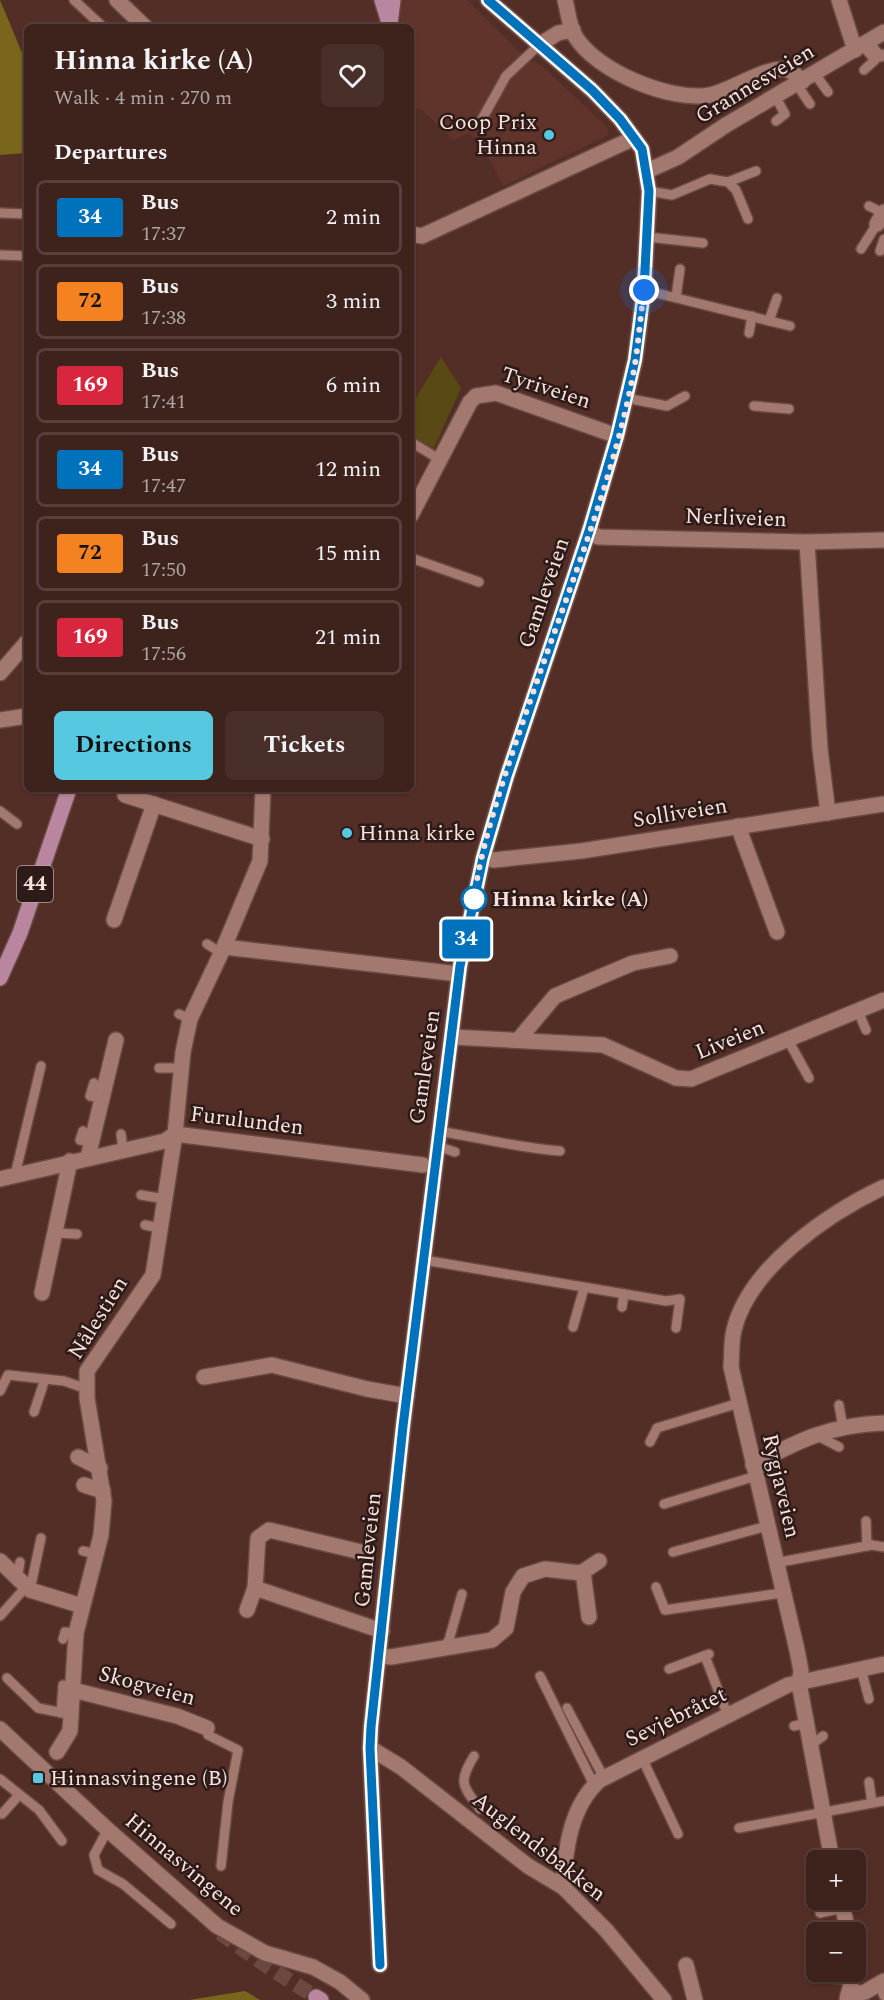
<!DOCTYPE html>
<meta charset="utf-8">
<style>
body{margin:0;font-family:Spectral,serif;background:#492f29;color:#f1f3f6;height:100vh;display:flex;flex-direction:column;font-size:22px;white-space:nowrap}
*{box-sizing:border-box;margin:0}
p{font-size:20px;color:#ada4a3}
.icon{flex:none;width:33px;height:33px;fill:none;stroke:currentColor;stroke-width:2;stroke-linecap:round;stroke-linejoin:round}
.map{position:relative;flex:1;overflow:hidden}
.sheet{position:absolute;left:24px;top:24px;width:390px;height:768px;display:flex;flex-direction:column;background:#3e221c;border-radius:9px;box-shadow:0 2px 4px #0004,0 0 0 2px #573f3b}
.sheet>*{flex:none}
.badge{padding:0 12px;border-radius:4px;font-size:21px;line-height:39px}
.controls{position:absolute;left:806px;top:1850px;display:grid;gap:12px}
.controls a{display:grid;place-items:center;width:60px;height:60px;border-radius:9px;background:#3e221c;box-shadow:0 2px 4px #0004,0 0 0 2px #573f3b;font-size:30px}
.you{position:absolute;width:30px;height:30px;margin:-15px;border:4px solid #fff;border-radius:50%;background:#1a73e8;box-shadow:0 0 0 9px #1a73e833}
.map>.badge{position:absolute;translate:-50% -50%;box-shadow:0 0 0 3px #fff}
h2{padding:0 30px;font-size:22px;line-height:54px}
.round{display:grid;place-items:center;flex:none;width:63px;height:63px;border-radius:9px;background:#492f29}
.headline{display:flex;align-items:center;justify-content:space-between;height:102px;padding:0 30px}
h1{font-size:28px;font-weight:700;line-height:45px}
.cta{display:flex;gap:12px;margin-top:auto;padding:12px 30px}
.cta a{flex:1;height:69px;border-radius:9px;background:#56c9e0;color:#111;font-size:24px;font-weight:700;line-height:69px;text-align:center}
.cta a+a{background:#492f29;color:#f1f3f6}
ul{padding:0;list-style:none}
li{display:flex;align-items:center;gap:18px;height:75px;margin:0 12px 9px;padding:0 18px;border:3px solid #573f3b;border-radius:9px}
li div{flex:1}
li b{display:block;font-size:22px}
li em{font-style:normal}
li .badge{min-width:66px;font-weight:700;text-align:center}
.map>svg:first-child{display:block}
</style>
<div class="map">
<svg width="884" height="2000" viewBox="0 0 884 2000">
<rect width="100%" height="100%" fill="#522e26"/>
<polygon fill="#60342b" points="399,0 467,0 523,55 542,66 606,126 609,135 503,186 484,149 469,133 453,140 421,109 411,108 411,27 401,27"/>
<polygon fill="#594914" points="441,357 461,388 434,448 411,436 411,406"/>
<g fill="#79651b">
<polygon points="0,0 27,65 27,153 0,155"/>
<polygon points="245,1991 260,2000 189,2000"/>
</g>
<g fill="none" stroke-linecap="round" stroke-linejoin="round">
<polyline stroke="#6b4941" stroke-width="15" stroke-dasharray="15 8" stroke-linecap="butt" points="220,1933 268,1967 316,1997"/>
<defs>
<g id="service">
<polyline points="74,0 103,27"/>
<polyline points="869,42 881,57 884,54"/>
<polyline points="863,46 875,60 864,70"/>
<polyline points="815,74 828,92"/>
<polyline points="797,85 810,104"/>
<polyline points="775,96 785,114 776,121"/>
<polyline points="481,121 506,76 539,45"/>
<polyline points="728,182 756,171"/>
<polyline points="649,191 672,195 710,179 728,182 736,190 748,219"/>
<polyline points="869,206 883,213"/>
<polyline points="0,213 27,214"/>
<polyline points="647,237 703,243"/>
<polyline points="861,249 877,224"/>
<polyline points="880,251 884,239"/>
<polyline points="0,255 27,256"/>
<polyline points="644,290 790,326"/>
<polyline points="676,297 680,269"/>
<polyline points="769,321 777,298"/>
<polyline points="749,333 752,316"/>
<polyline points="626,398 667,406 685,396"/>
<polyline points="754,406 789,409"/>
<polyline points="411,442 439,459"/>
<polyline points="411,558 479,582"/>
<polyline points="0,811 17,824"/>
<polyline points="207,944 221,953"/>
<polyline points="858,1011 866,1030"/>
<polyline points="179,1014 190,1019"/>
<polyline points="788,1040 809,1078"/>
<polyline points="159,1068 182,1068"/>
<polyline points="94,1083 90,1096 102,1098"/>
<polyline points="83,1131 80,1140 91,1142"/>
<path d="M439,1131c41,7 80,17 121,20"/>
<polyline points="121,1134 123,1149"/>
<polyline points="437,1146 455,1152"/>
<polyline points="15,1175 41,1066"/>
<polyline points="141,1195 165,1199"/>
<polyline points="145,1225 160,1228"/>
<polyline points="55,1233 77,1234"/>
<polyline points="424,1260 666,1301 680,1299 676,1328"/>
<polyline points="622,1307 624,1294"/>
<polyline points="573,1327 584,1288"/>
<polyline points="0,1391 8,1375 64,1381 87,1389"/>
<polyline points="839,1405 843,1428"/>
<polyline points="34,1412 45,1379"/>
<polyline points="816,1435 839,1447"/>
<polyline points="650,1442 657,1428 739,1403"/>
<polyline points="664,1504 756,1476"/>
<polyline points="866,1521 867,1546"/>
<polyline points="83,1551 96,1554"/>
<polyline points="673,1552 767,1526"/>
<polyline points="775,1563 872,1545 884,1547"/>
<polyline points="17,1580 20,1562"/>
<polyline points="656,1587 665,1610 782,1593"/>
<polyline points="30,1590 41,1538"/>
<polyline points="0,1616 25,1588"/>
<polyline points="63,1639 65,1632 76,1633"/>
<polyline points="443,1648 449,1640 462,1594"/>
<polyline points="705,1656 728,1716"/>
<polyline points="669,1669 709,1654"/>
<polyline points="861,1669 869,1699"/>
<polyline points="540,1676 594,1785"/>
<polyline points="7,1678 38,1708 73,1715"/>
<polyline points="567,1708 604,1778"/>
<polyline points="61,1713 63,1685"/>
<polyline points="794,1726 807,1723"/>
<polyline points="207,1728 208,1735 238,1750 228,1802 221,1866"/>
<polyline points="811,1745 823,1736"/>
<path d="M474,1756c-16,27 -12,29 6,53"/>
<polyline points="642,1758 678,1834"/>
<polyline points="0,1779 39,1810 62,1841"/>
<polyline points="869,1782 872,1803"/>
<polyline points="2,1814 19,1795"/>
<polyline points="739,1828 884,1801"/>
<polyline points="107,1831 94,1855 98,1870 123,1884 171,1924"/>
<polyline points="842,1902 859,1899"/>
<polyline points="820,1913 843,1908"/>
<polyline points="820,1977 853,1980"/>
<polyline points="879,1984 884,1996"/>
</g>
<g id="minor">
<polyline points="117,0 145,27"/>
<path d="M565,0c3,11 4,26 10,36 21,35 95,66 135,59 21,-4 59,-31 78,-25 6,2 10,7 14,12"/>
<polyline points="839,0 855,50"/>
<polyline points="539,45 558,33 573,30"/>
<polyline points="647,171 678,157 726,125 884,32"/>
<polyline points="877,224 884,212"/>
<polyline points="411,234 422,236 634,138"/>
<polyline points="411,515 470,402 476,396 496,393 617,436"/>
<polyline points="589,531 598,537 807,542 884,540"/>
<polyline points="807,542 820,749 828,813"/>
<polyline points="0,673 27,642"/>
<polyline points="0,720 27,716"/>
<polyline points="125,795 262,839"/>
<polyline points="738,826 777,932"/>
<polyline points="483,858 494,860 581,851 884,804"/>
<polyline points="114,920 154,804"/>
<polyline points="224,947 459,974"/>
<polyline points="453,1037 603,1045 676,1078 691,1079 884,1000"/>
<polyline points="519,1039 555,996 633,963 670,956"/>
<polyline points="88,1157 116,1040"/>
<polyline points="0,1179 165,1141 175,1134 423,1165"/>
<polyline points="42,1293 70,1161"/>
<polyline points="204,1377 272,1365 367,1389 407,1396"/>
<polyline points="78,1457 100,1468"/>
<path d="M753,1465c46,-25 77,-40 131,-42"/>
<polyline points="84,1485 103,1491"/>
<polyline points="0,1561 30,1590 82,1606"/>
<polyline points="583,1572 589,1617"/>
<polyline points="255,1588 382,1631"/>
<polyline points="247,1610 255,1588 258,1538 269,1530 361,1552"/>
<polyline points="379,1656 391,1657 492,1640 506,1628 513,1592 523,1576 545,1569 581,1573 599,1561"/>
<polyline points="73,1690 177,1716 207,1728"/>
<polyline points="0,1729 108,1830"/>
<polyline points="57,1752 70,1731 76,1633 101,1535 104,1501 87,1398 87,1371 153,1275 175,1134 183,1052 190,1019 224,947 260,861 263,789"/>
<path d="M832,1860l-33,-177 2,-12 -4,-21 -66,-283c1,-12 0,-26 3,-37 15,-63 95,-117 150,-143"/>
<path d="M563,1887c2,-36 7,-81 37,-107l188,-95 96,-21"/>
<polyline points="841,1899 848,1932"/>
<polyline points="686,1965 695,2000"/>
<polyline points="848,1995 865,1992 884,1981"/>
<polyline points="847,2000 854,1971"/>
</g>
<g id="tertiary">
<polyline points="370,1748 401,1767 528,1866 563,1887 606,1930 664,2000"/>
<polyline points="108,1830 217,1926 265,1953 313,1967 340,1982 362,2000"/>
<polyline points="380,1965 370,1748 371,1727 403,1426 460,966 483,858 507,776 589,531 617,436 635,360 644,290 649,191 642,149 620,119 593,91 488,0"/>
</g>
<g id="primary">
<polyline points="382,0 390,26"/>
<polyline points="390,24 393,0"/>
<polyline points="0,978 20,933 69,789"/>
<polyline points="316,1997 321,2000"/>
</g>
</defs>
<use href="#service" stroke="#694a43" stroke-width="12"/>
<use href="#minor" stroke="#694a43" stroke-width="18"/>
<use href="#tertiary" stroke="#694a43" stroke-width="18"/>
<use href="#primary" stroke="#694a43" stroke-width="18"/>
<use href="#service" stroke="#a2786f" stroke-width="9"/>
<use href="#minor" stroke="#a2786f" stroke-width="15"/>
<use href="#tertiary" stroke="#a2786f" stroke-width="15"/>
<use href="#primary" stroke="#b9859f" stroke-width="15"/>
</g>
<g fill="none" stroke-linecap="round" stroke-linejoin="round">
<defs>
<polyline id="line" points="380,1965 370,1748 371,1727 403,1426 460,966 483,858 507,776 589,531 617,436 635,360 644,290 649,191 642,149 620,119 592,90 488,0"/>
</defs>
<use href="#line" stroke="#fff" stroke-width="14"/>
<use href="#line" stroke="#0072bc" stroke-width="9"/>
<path stroke="#f9e1db" stroke-width="6" stroke-dasharray="0 10.8" d="M474,899c8,-65 44,-163 68,-232 35,-99 77,-205 94,-309 3,-23 5,-45 8,-68"/>
</g>
<g fill="#56c9e0" stroke="#2c1b18" stroke-width="2">
<circle cx="549" cy="135" r="6"/>
<circle cx="347" cy="833" r="6"/>
<rect x="32" y="1772" width="12" height="12" rx="3"/>
</g>
<circle fill="#fff" stroke="#0072bc" stroke-width="3" cx="474" cy="899" r="12"/>
<g text-anchor="middle" dominant-baseline="central" stroke-width="5" stroke-linejoin="round" paint-order="stroke">
<rect fill="#2c1b18" stroke="#bca6a0" stroke-width="1.5" x="17" y="866" width="36" height="36" rx="4.5"/>
<g font-size="21" font-weight="bold" fill="#f9e1db">
<text x="35" y="884">44</text>
</g>
<g font-size="22" fill="#f9e1db" stroke="#2c1b18">
<text transform="translate(755 84) rotate(-31)">Grannesveien</text>
<text transform="translate(546 388) rotate(18)">Tyriveien</text>
<text transform="translate(736 518) rotate(2)">Nerliveien</text>
<text transform="translate(544 593) rotate(-71)">Gamleveien</text>
<text transform="translate(680 813) rotate(-9)">Solliveien</text>
<text transform="translate(730 1040) rotate(-22)">Liveien</text>
<text transform="translate(425 1067) rotate(-82)">Gamleveien</text>
<text transform="translate(247 1121) rotate(7)">Furulunden</text>
<text transform="translate(98 1318) rotate(-58)">Nålestien</text>
<text transform="translate(781 1486) rotate(77)">Rygjaveien</text>
<text transform="translate(368 1550) rotate(-84)">Gamleveien</text>
<text transform="translate(147 1686) rotate(15)">Skogveien</text>
<text transform="translate(676 1717) rotate(-26)">Sevjebråtet</text>
<text transform="translate(539 1847) rotate(38)">Auglendsbakken</text>
<text transform="translate(184 1865) rotate(40)">Hinnasvingene</text>
</g>
<g font-size="22" fill="#f9e1db" stroke="#2c1b18" text-anchor="start">
<text x="537" y="122" text-anchor="end">Coop Prix<tspan x="537" dy="25">Hinna</tspan></text>
<text x="359" y="833">Hinna kirke</text>
<text x="50" y="1778">Hinnasvingene (B)</text>
</g>
<g font-size="22" font-weight="bold" fill="#f9e1db" stroke="#2c1b18" text-anchor="start">
<text x="492" y="899">Hinna kirke (A)</text>
</g>
</g>
</svg>
<div class="controls">
<a>+</a>
<a>−</a>
</div>
<div class="you" style="left:644px;top:290px"></div>
<b class="badge" style="left:466px;top:939px;background:#0072bc;color:#fff">34</b>
<section class="sheet">
<div class="headline"><div><h1>Hinna kirke (A)</h1><p>Walk · 4 min · 270 m</p></div><a class="round"><svg class="icon" aria-label="heart" viewBox="0 0 24 24"><path d="M12 20l-8-8c-3-5 5-10 8-4 3-6 11-1 8 4z"/></svg></a></div>
<h2>Departures</h2>
<ul>
<li><span class="badge" style="background:#0072bc;color:#fff">34</span><div><b>Bus</b><p>17:37</p></div><em>2 min</em></li>
<li><span class="badge" style="background:#f58220;color:#111">72</span><div><b>Bus</b><p>17:38</p></div><em>3 min</em></li>
<li><span class="badge" style="background:#d7263d;color:#fff">169</span><div><b>Bus</b><p>17:41</p></div><em>6 min</em></li>
<li><span class="badge" style="background:#0072bc;color:#fff">34</span><div><b>Bus</b><p>17:47</p></div><em>12 min</em></li>
<li><span class="badge" style="background:#f58220;color:#111">72</span><div><b>Bus</b><p>17:50</p></div><em>15 min</em></li>
<li><span class="badge" style="background:#d7263d;color:#fff">169</span><div><b>Bus</b><p>17:56</p></div><em>21 min</em></li>
</ul>
<div class="cta"><a>Directions</a><a>Tickets</a></div>
</section>
</div>
